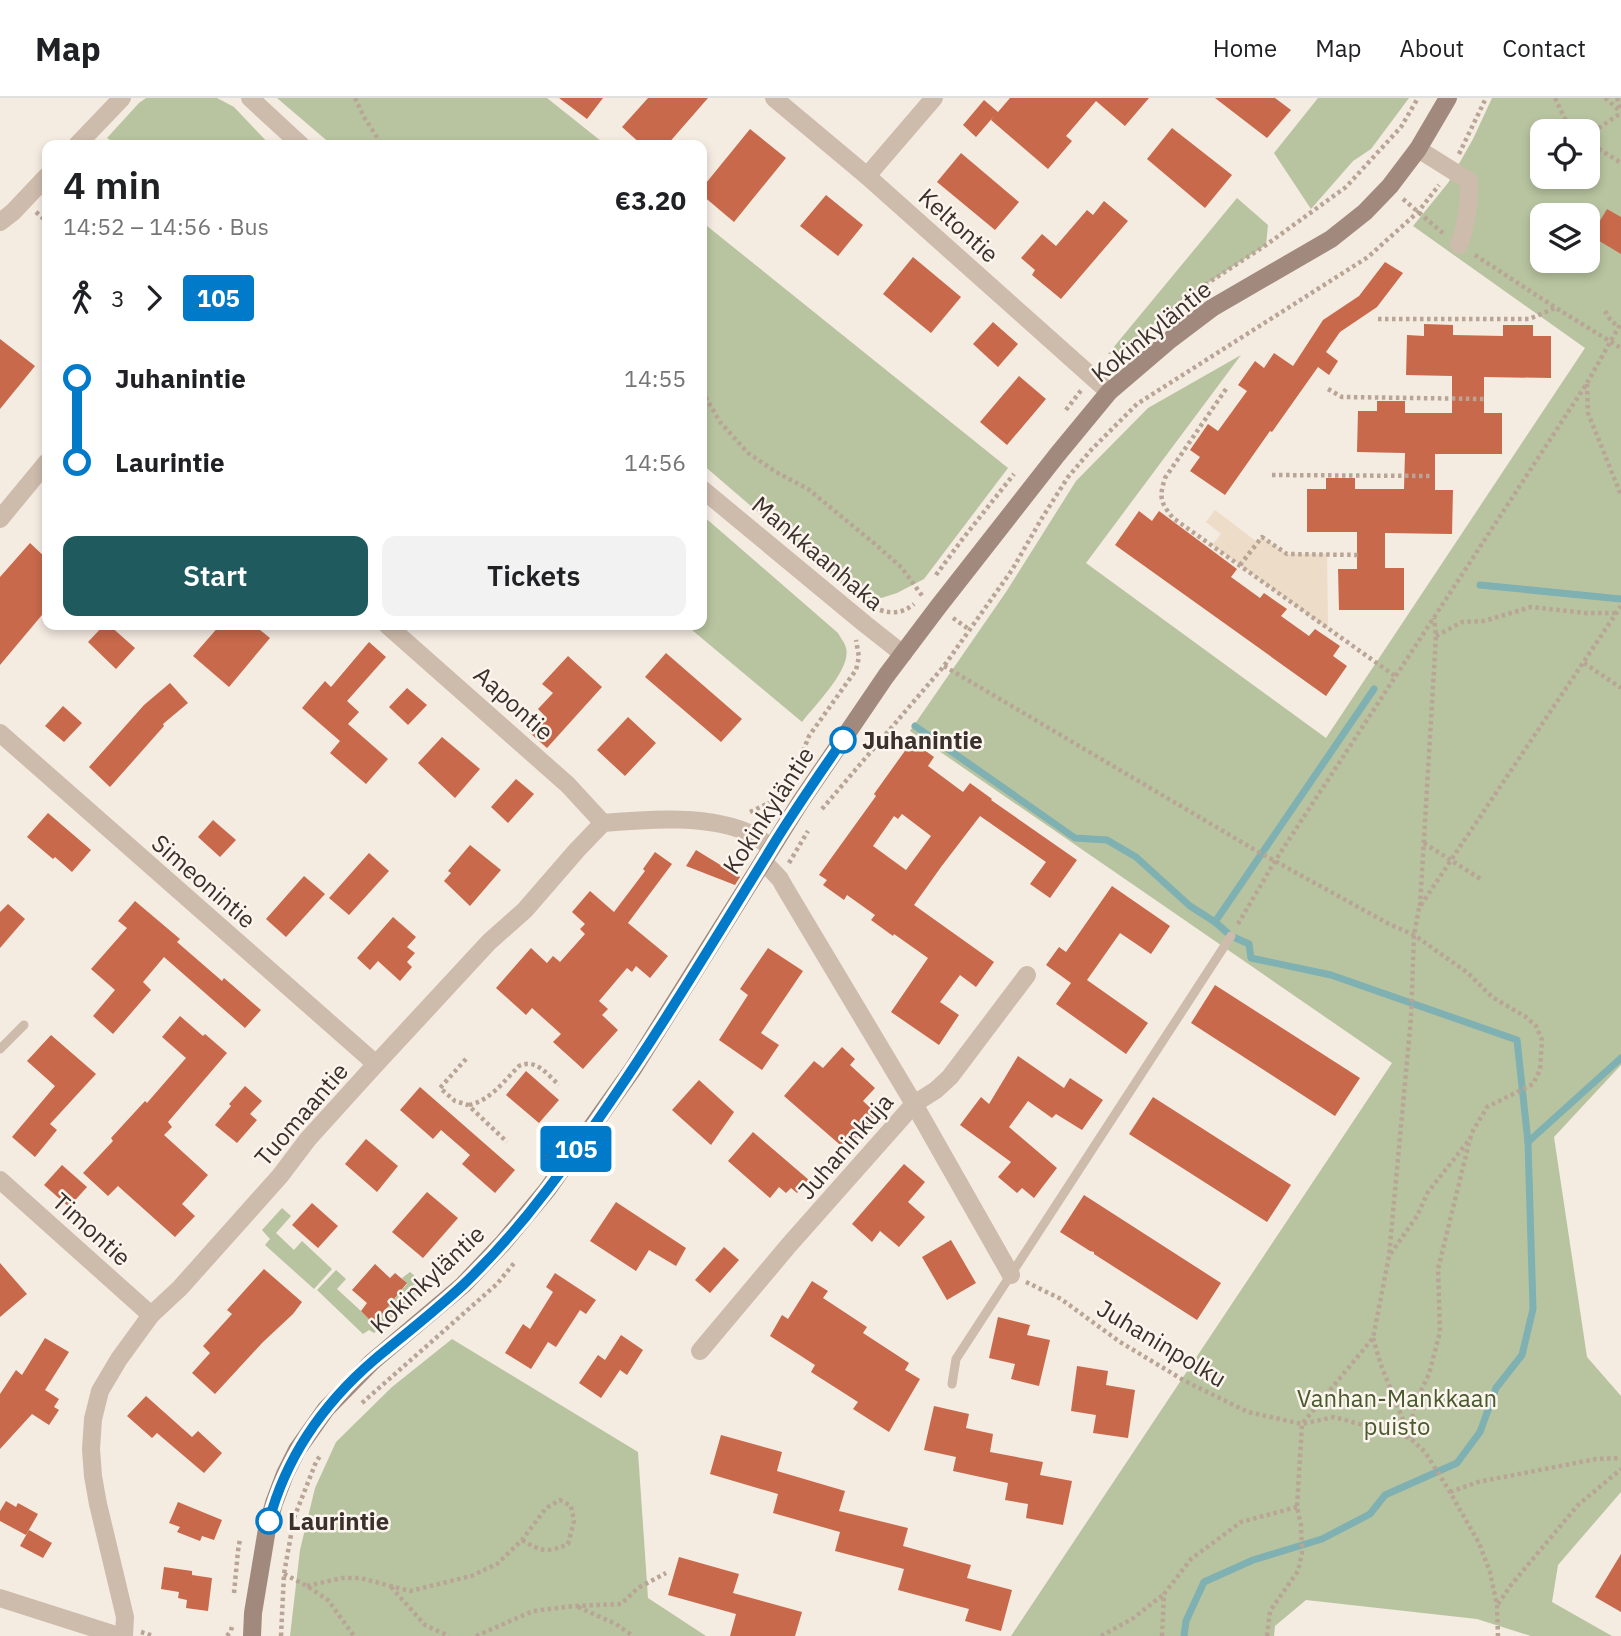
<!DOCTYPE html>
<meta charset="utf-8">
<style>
body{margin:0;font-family:"IBM Plex Sans",sans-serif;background:#f2f2f2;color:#202124;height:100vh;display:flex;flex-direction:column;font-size:26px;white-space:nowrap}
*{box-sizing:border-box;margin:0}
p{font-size:23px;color:#757577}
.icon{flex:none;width:38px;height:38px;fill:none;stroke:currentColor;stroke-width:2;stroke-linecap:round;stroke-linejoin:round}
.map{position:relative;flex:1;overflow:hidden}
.sheet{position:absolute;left:42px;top:42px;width:665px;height:490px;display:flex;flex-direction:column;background:#fff;border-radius:14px;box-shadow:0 4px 10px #0003}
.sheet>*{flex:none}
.badge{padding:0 14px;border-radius:5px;font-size:24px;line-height:46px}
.tools{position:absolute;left:1530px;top:21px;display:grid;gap:14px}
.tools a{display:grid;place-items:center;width:70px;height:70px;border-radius:14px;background:#fff;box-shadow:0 4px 10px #0003;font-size:35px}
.map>.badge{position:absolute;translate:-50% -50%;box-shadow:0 0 0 4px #fff}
.legs{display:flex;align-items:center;gap:10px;height:77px;padding:0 21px;font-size:23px}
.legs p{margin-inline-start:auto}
.overview{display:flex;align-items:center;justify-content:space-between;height:119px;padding:0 21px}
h1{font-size:38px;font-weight:600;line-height:52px}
.button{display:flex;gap:14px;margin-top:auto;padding:14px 21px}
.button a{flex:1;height:80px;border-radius:14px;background:#1f5a5e;color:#fff;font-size:28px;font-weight:600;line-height:80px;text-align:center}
.button a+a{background:#f2f2f2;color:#202124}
ul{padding:0 21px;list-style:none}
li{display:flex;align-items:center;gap:24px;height:84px;font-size:26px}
li i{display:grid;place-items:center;width:10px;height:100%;margin:0 9px;background:currentColor}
li i::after{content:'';width:18px;height:18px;margin:-9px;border:5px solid;border-radius:50%;background:#fff}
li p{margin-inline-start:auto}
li:first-child i{background:linear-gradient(#0000 50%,currentColor 0)}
li:last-child i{background:linear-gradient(currentColor 50%,#0000 0)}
header{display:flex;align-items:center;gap:42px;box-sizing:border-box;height:98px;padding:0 35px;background:#fff;border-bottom:2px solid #e0e0e0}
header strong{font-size:33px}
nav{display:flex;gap:38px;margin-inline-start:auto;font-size:24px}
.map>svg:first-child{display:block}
</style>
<header>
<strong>Map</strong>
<nav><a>Home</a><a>Map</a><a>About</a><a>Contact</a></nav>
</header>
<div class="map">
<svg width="1621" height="1538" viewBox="0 0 1621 1538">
<rect width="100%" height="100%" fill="#f4ebe1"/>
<g fill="#b8c4a0" fill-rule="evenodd">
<polygon points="146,0 217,0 234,9 270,47 116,47 107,40 139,5"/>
<polygon points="277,0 547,0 606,47 332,47"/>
<polygon points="1318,0 1409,0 1371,51 1353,63 1311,111 1274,55"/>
<path d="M1492,0h129v967l-67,72 33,220 34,39v96l-63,73 -6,37 60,34h-81l-54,-17 -171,-19 -31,26 -1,10h-263l381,-573 -482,-332 96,-139 70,-111 72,-73 93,-53 -155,208 240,175 259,-390 -172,-122 35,-43 25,-44zM1542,33h45v46h-45zM1542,117h45v46h-45z"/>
<polygon points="1237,100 1268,127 1266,147 1188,198 1145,233 1121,256 1108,256"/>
<polygon points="702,124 1008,370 924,481 897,495 878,501 857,499 702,366"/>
<path d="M702,417l136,118c2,4 7,10 8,15 6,21 -32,58 -44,74l-116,-97h16z"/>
<polygon points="282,1110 291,1118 276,1135 294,1152 302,1143 332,1171 314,1191 265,1147 270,1141 262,1132"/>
<polygon points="336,1172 346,1181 337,1191 374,1225 407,1186 402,1180 410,1174 427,1188 374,1235 369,1232 363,1236 317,1192"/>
<polygon points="452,1241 638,1354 648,1500 706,1538 290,1538 300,1452 315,1390 336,1344 392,1289"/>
</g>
<polygon fill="#ecdcc8" points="1215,412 1257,444 1262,439 1287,456 1327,456 1328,531 1212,447 1221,436 1206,424"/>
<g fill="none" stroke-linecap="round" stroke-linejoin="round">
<g stroke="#7fb0b2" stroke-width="7">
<polyline points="1480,487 1621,501"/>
<polyline points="915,628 1075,740 1107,742 1136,759 1190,808 1215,824 1231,838 1249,846 1251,860 1331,877 1517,942 1528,1044 1533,1211 1522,1257 1496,1290 1480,1334 1457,1365 1385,1397 1370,1416 1322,1441 1253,1462 1204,1484 1186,1523 1184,1538"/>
<polyline points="1215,824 1374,591"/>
<polyline points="1528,1044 1621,960"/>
</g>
</g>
<g fill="#c8694b" fill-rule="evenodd">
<polygon points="559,0 603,0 587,21"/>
<polygon points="648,0 708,0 667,47 642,47 622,29"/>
<polygon points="1010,0 1149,0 1125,28 1096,3 1066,38 1072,43 1048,71 991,22 995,17 976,39 963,27 984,2 998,14"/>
<polygon points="1215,0 1275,0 1291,12 1267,40"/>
<polygon points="1172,30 1232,77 1205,110 1147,61"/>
<polygon points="750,31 786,60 734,124 702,97 702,90"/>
<polygon points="961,55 1019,104 995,132 937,84"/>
<polygon points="826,97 863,127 838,158 800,128"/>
<polygon points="1104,103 1128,123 1061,201 1032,177 1035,172 1021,160 1042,136 1056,148 1087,112 1093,117"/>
<polygon points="1607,111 1621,119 1621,156 1591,138"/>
<polygon points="913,159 961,199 931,235 883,196"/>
<polygon points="1385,164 1403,175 1377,209 1340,234 1326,254 1338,263 1329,277 1318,269 1272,334 1270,333 1225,397 1190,373 1200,359 1190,352 1208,326 1218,333 1247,293 1238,287 1255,263 1264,270 1274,255 1293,268 1323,222 1359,198"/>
<polygon points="993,224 1018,246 998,269 973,246"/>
<polygon points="1424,226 1453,227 1453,237 1503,238 1503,227 1533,227 1533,238 1551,238 1551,280 1484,279 1484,315 1502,315 1502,356 1435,356 1435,392 1453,392 1452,436 1385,435 1385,470 1404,470 1404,512 1339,512 1338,471 1357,471 1357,434 1307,434 1307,391 1326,391 1326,380 1355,380 1355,391 1404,391 1405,355 1357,354 1358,313 1377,313 1377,303 1405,303 1405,315 1452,315 1452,278 1406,277 1407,237 1424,238"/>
<polygon points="0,241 35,268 0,311"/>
<polygon points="1019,278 1046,301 1007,347 980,324"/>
<polygon points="1139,413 1152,423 1159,413 1237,471 1231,479 1260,500 1264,495 1287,511 1281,518 1309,538 1315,531 1340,548 1333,558 1347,568 1326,598 1115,447"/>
<polygon points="30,445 47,461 47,511 0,567 0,479"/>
<polygon points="104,527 109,527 135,550 116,571 88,544"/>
<polygon points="220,527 254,527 270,540 229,589 193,558"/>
<polygon points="369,544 386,559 347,603 359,614 348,626 388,661 366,686 330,655 340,643 302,610 325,583 331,589"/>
<polygon points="666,555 742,621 721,644 645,579"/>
<polygon points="568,558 602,589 547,650 529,634 544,617 538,611 553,595 542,586"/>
<polygon points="170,585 188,605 163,626 164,628 110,689 89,669 144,607"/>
<polygon points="407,590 427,607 408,627 389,609"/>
<polygon points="63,608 82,625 64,644 45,628"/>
<polygon points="628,619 656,645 625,678 597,652"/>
<polygon points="442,639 480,671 455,700 418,665"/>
<path d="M912,643l22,16 -6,9 35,26 7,-9 22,16 -1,1 86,60 -27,38 -20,-14 16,-22 -66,-46 -39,51 -27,38 80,57 -18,25 -16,-12 -20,27 19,13 -20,30 -48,-33 37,-54 -34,-24 -1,2 -22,-16 4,-5 -28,-20 -3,5 -21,-15 4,-5 -8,-5 57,-79 -2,-2zM902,716l29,22 -25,34 -33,-24 21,-30 4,3z"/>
<polygon points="516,681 534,696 508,725 491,709"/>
<polygon points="48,715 91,752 72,774 55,759 53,761 27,739"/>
<polygon points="213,722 236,742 220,759 198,739"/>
<polygon points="470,747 501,772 470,808 444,783 451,775 448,773"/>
<polygon points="696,752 740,779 735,787 686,768"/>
<polygon points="655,754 672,766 628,825 668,858 650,880 636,868 632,874 627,870 599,903 608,911 602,917 618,932 583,971 553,944 561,936 532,910 526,917 496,890 531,850 547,865 553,858 560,864 585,836 580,831 585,826 572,814 590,793 614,814 645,773 643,771"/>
<polygon points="369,755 389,773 349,817 329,800"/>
<polygon points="304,778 325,796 286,839 266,821"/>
<polygon points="1112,788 1170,828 1151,856 1120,835 1087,882 1148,925 1126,956 1056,906 1071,885 1046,867 1059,849 1066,854"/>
<polygon points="135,803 180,841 177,844 222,883 224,880 261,912 245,930 164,859 143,884 151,892 113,936 93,918 115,892 91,871 127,830 118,823"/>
<polygon points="8,806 25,821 0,850 0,814"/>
<polygon points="393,819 416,839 407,849 415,855 407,864 412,869 400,883 378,863 370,872 357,860"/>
<polygon points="768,850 803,873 761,935 779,947 762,972 719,942 748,897 740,891"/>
<polygon points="1215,887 1360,980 1335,1018 1191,925"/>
<polygon points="180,918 203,938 205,936 227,955 168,1024 172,1029 164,1037 208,1077 182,1106 195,1118 175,1139 118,1088 108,1098 83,1075 113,1043 111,1040 145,1003 147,1005 186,960 162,939"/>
<polygon points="51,937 96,976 50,1026 57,1032 35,1059 12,1039 55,988 27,963"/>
<polygon points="842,949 855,961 850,967 875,990 863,1003 877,1016 846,1052 784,998 814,963 823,970"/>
<polygon points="1018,958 1064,990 1070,980 1103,1002 1082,1032 1056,1016 1052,1020 1028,1003 1009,1029 1057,1070 1034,1100 1022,1090 1017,1095 998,1079 1011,1064 960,1027 981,999 989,1006"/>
<polygon points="526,973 559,1002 539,1025 506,997"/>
<polygon points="699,982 734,1014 711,1047 672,1012"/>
<polygon points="245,988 262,1003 250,1016 257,1022 237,1045 215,1027 231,1008 229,1006"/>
<polygon points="420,989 515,1072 495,1095 462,1066 470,1057 441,1032 433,1041 400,1012"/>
<polygon points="1153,999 1291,1087 1267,1124 1129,1036"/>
<polygon points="753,1034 809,1082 797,1095 791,1090 786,1095 779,1089 770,1100 728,1063"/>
<polygon points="366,1041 398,1068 377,1094 345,1066"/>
<polygon points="904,1066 925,1084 908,1104 925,1119 899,1149 880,1133 872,1144 852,1126"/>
<polygon points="62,1067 87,1089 69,1109 44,1087"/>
<polygon points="427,1094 458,1120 423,1160 392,1134"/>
<polygon points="1084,1097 1221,1185 1197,1222 1094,1156 1094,1154 1090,1153 1060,1134"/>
<polygon points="616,1104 686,1150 676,1168 649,1152 636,1173 590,1143"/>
<polygon points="312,1105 338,1128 318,1150 292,1127"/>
<polygon points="951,1142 976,1185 947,1202 922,1159"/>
<polygon points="724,1149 739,1162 710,1195 695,1182"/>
<polygon points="0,1165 27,1196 0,1219"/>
<polygon points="375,1166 390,1180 395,1175 407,1185 374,1226 361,1213 367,1205 352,1192"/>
<polygon points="264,1171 302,1204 293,1216 263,1244 215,1296 192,1275 210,1255 203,1248 232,1216 227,1212"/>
<polygon points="555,1175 596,1202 586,1216 580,1212 556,1249 548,1244 531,1271 505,1255 523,1226 530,1231 553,1194 546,1189"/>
<polygon points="812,1183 828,1193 823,1200 867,1229 863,1235 909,1265 905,1272 920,1281 889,1334 853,1311 858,1304 811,1274 815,1267 770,1238 782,1217 788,1221"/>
<polygon points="998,1219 1030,1227 1027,1237 1050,1242 1039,1288 1011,1281 1015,1266 989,1260"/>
<polygon points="621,1237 643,1252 627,1277 620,1272 601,1300 579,1285 598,1257 605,1262"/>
<polygon points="45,1240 69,1254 45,1292 59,1301 54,1309 59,1312 49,1327 32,1316 0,1351 0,1296 16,1272 22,1277"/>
<polygon points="1077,1268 1108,1273 1106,1287 1135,1292 1128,1340 1093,1335 1096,1317 1071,1313"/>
<polygon points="146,1298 192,1339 198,1333 222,1355 204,1375 157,1335 152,1340 127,1318"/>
<polygon points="934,1308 969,1316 966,1330 993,1336 990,1354 1043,1364 1040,1377 1072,1383 1063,1427 1026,1420 1028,1406 1005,1402 1008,1385 953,1373 956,1359 924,1352"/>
<polygon points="721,1337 782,1354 777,1373 845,1393 839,1413 908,1430 903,1448 971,1467 967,1480 1012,1492 1001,1533 965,1523 969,1511 898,1492 904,1471 835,1453 840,1434 773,1415 778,1396 710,1376"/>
<polygon points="6,1403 16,1409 18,1405 38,1416 26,1437 0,1423 0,1413"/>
<polygon points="178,1404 222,1422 214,1442 202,1438 200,1443 177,1434 180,1429 169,1425"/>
<polygon points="29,1432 52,1445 43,1460 20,1448"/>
<polygon points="1621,1456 1621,1514 1595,1499"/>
<polygon points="679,1459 739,1476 733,1495 802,1514 795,1538 730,1538 736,1516 668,1497"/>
<polygon points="164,1469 192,1473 192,1477 212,1480 208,1513 186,1510 187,1502 178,1500 179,1494 161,1491"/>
</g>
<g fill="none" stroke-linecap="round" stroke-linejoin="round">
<g stroke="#b9a596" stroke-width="4.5" stroke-dasharray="3.5 3.5" stroke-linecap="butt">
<polyline points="355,0 364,19 382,47"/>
<polyline points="1555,0 1565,21 1576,33"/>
<polyline points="1605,0 1621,14"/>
<polyline points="1617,0 1621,12"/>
<polyline points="1587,38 1621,15"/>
<polyline points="1587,43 1621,65"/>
<polyline points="1459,56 1486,0"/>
<polyline points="1552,79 1553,79"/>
<polyline points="1403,101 1444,136"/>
<polyline points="36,114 47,124"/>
<polyline points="1475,157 1556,210 1621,250"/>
<polyline points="1605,213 1611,223 1619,229"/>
<polyline points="1378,221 1529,221 1555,210"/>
<polyline points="1129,248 1188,198 1266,147 1346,89 1401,29 1418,0"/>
<polyline points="1587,286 1588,315 1621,397"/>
<path d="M1226,291l-61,89c-6,19 -5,24 8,40l222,158"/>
<polyline points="1328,291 1342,299 1484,301"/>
<polyline points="702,293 720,324 748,355 776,374 808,391 875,446 902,470 923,499"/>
<polyline points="1066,312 1082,291"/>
<polyline points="1272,377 1433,378"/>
<polyline points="1240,467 1262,439 1287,456 1360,457"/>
<polyline points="936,477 961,443 1014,376"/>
<path d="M880,512c13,4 23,3 34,-6"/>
<polyline points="953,520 970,532"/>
<polyline points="1436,538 1462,524 1484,523 1531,509 1586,515 1617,515"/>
<polyline points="1584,565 1621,590"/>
<polyline points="944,568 1255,752 1389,826 1414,837 1468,875 1492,899 1526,919 1536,928 1542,942 1540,972 1533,986 1487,1009 1471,1036 1470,1041 1428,1094 1417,1118 1389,1158"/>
<polyline points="822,711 944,568 1012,472 1042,420 1068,379 1092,351 1137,306 1368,159 1418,114 1439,87"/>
<polyline points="750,714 769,705 795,674 809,638 856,572 859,559 856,542"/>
<polyline points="1424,745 1482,782"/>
<polyline points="789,765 808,733"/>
<polyline points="1420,808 1436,538 1434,520"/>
<polyline points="1238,826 1275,763 1587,285 1621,225"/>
<polyline points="466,961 440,990 455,1003 468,1007 507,1044"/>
<path d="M469,1007c22,-5 35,-24 50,-39 17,-8 28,8 40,19"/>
<polyline points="1026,1184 1061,1201 1120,1244 1185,1283 1248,1314 1302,1326 1334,1319 1410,1340 1425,1354 1447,1389 1479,1445 1490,1474 1497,1507 1498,1538"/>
<polyline points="1373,1240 1381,1267 1410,1339"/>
<polyline points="362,1305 497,1186 515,1164"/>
<polyline points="1410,1340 1414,1307 1429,1276 1440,1234 1438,1171 1469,1045"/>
<polyline points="1450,1394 1478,1384 1596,1361 1621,1360"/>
<polyline points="284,1476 307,1488 328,1502 354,1538"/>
<path d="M307,1488l35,-8h18l50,13 61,-15 26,-12 25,-24 24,-32 14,-8 11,6 3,15 -6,23c-21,9 -26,8 -46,-4"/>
<polyline points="391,1489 425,1527 449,1538"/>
<polyline points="234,1495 238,1453 240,1441"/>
<polyline points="1498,1506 1511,1487 1578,1407 1621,1371"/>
<polyline points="578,1509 616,1526 633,1538"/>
<polyline points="141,1534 154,1538"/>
<polyline points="227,1538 231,1533 232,1528"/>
<polyline points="281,1538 284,1476 294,1420 316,1364 320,1358"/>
<polyline points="476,1538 533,1513 574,1508 621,1506 638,1490 666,1475"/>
<polyline points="1101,1538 1132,1521 1164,1496"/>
<polyline points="1162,1538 1164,1496 1191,1461 1241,1424 1297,1409"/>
<polyline points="1267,1538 1270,1513 1298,1473 1302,1455 1301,1427 1297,1409 1302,1326 1373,1240 1389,1158 1411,920 1414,837 1419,810 1621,508"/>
</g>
<g stroke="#cdbbac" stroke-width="9">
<polyline points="0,951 24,927"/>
<polyline points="952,1286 956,1261 1231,838"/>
</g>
<g stroke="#cdbbac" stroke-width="18">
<polyline points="250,0 301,47"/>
<polyline points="774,0 867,78 1109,294"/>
<polyline points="77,47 122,0"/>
<path d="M1418,51l51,32c1,23 -2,42 -10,64"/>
<polyline points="867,78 934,0"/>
<polyline points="0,124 13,114 47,78"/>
<polyline points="702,391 865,526 903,556"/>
<polyline points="0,421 47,364"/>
<polyline points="387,527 568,687 603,725"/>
<polyline points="0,635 376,966"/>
<polyline points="763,763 780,781 785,790 914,1006 1011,1177"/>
<polyline points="0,1082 151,1217"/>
<polyline points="700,1253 789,1147 914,1006 936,992 950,979 1027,877"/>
<polyline points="0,1500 119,1538"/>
<path d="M124,1538l1,-19 -27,-113 -5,-28 -2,-27 2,-30 7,-28 19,-32 32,-44 29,-27 100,-112 28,-37 68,-75 113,-122 36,-32 52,-60 26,-27c45,-4 110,-9 150,12 6,3 12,8 18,13"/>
</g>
<polyline stroke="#a18a7d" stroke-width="18" points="252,1538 253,1515 267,1431 274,1405 285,1376 297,1352 326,1311 372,1264 463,1187 503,1145 547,1092 633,971 801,703 886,578 938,509 1057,357 1109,294 1171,241 1212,210 1331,141 1365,114 1390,88 1418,51 1448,0"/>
</g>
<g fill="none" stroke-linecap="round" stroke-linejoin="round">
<defs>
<path id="line-1" d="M269,1423c17,-64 55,-118 105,-161 30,-25 61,-49 89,-75 30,-29 59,-62 84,-95 82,-108 152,-225 223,-340 23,-38 48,-74 73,-110"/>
</defs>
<use href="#line-1" stroke="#fff" stroke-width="16"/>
<use href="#line-1" stroke="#007ac9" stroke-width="10"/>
</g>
<g fill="#fff" stroke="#007ac9" stroke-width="3.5">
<circle cx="843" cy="642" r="12"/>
<circle cx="269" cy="1423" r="12"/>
</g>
<g text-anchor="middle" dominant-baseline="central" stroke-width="5" stroke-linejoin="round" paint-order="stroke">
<g font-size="24" fill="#3b302b" stroke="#fbf5ee">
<text transform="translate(959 127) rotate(42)">Keltontie</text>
<text transform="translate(1151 233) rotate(-39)">Kokinkyläntie</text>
<text transform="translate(818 455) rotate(40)">Mankkaanhaka</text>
<text transform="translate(514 605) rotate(42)">Aapontie</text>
<text transform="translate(768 712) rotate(-57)">Kokinkyläntie</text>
<text transform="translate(204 783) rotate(41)">Simeonintie</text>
<text transform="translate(301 1016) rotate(-49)">Tuomaantie</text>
<text transform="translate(845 1048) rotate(-49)">Juhaninkuja</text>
<text transform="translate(92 1131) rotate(42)">Timontie</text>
<text transform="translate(427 1181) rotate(-43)">Kokinkyläntie</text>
<text transform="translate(1162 1245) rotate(31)">Juhaninpolku</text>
</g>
<g font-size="24" font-weight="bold" fill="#3b302b" stroke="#fbf5ee" text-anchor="start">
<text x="862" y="642">Juhanintie</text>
<text x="288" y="1423">Laurintie</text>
</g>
<g font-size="24" fill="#4a5a2e" stroke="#fbf5ee">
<text x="1397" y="1300">Vanhan-Mankkaan<tspan x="1397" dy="28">puisto</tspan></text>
</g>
</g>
</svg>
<div class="tools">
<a><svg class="icon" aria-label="locate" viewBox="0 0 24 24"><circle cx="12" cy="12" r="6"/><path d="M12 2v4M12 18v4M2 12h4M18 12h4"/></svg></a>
<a><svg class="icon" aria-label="layers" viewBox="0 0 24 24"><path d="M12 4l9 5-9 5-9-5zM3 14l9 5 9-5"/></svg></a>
</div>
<b class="badge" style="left:576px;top:1051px;background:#007ac9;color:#fff">105</b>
<section class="sheet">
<div class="overview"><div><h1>4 min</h1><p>14:52 – 14:56 · Bus</p></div><b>€3.20</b></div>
<div class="legs"><svg class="icon" aria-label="walk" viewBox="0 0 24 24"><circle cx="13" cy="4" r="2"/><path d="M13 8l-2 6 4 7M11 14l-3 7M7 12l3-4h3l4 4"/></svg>3<svg class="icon" aria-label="forward" viewBox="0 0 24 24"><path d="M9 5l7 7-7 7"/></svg><b class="badge" style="background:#007ac9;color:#fff">105</b></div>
<ul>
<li><i style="color:#007ac9"></i><b>Juhanintie</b><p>14:55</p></li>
<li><i style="color:#007ac9"></i><b>Laurintie</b><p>14:56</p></li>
</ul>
<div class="button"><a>Start</a><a>Tickets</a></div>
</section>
</div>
